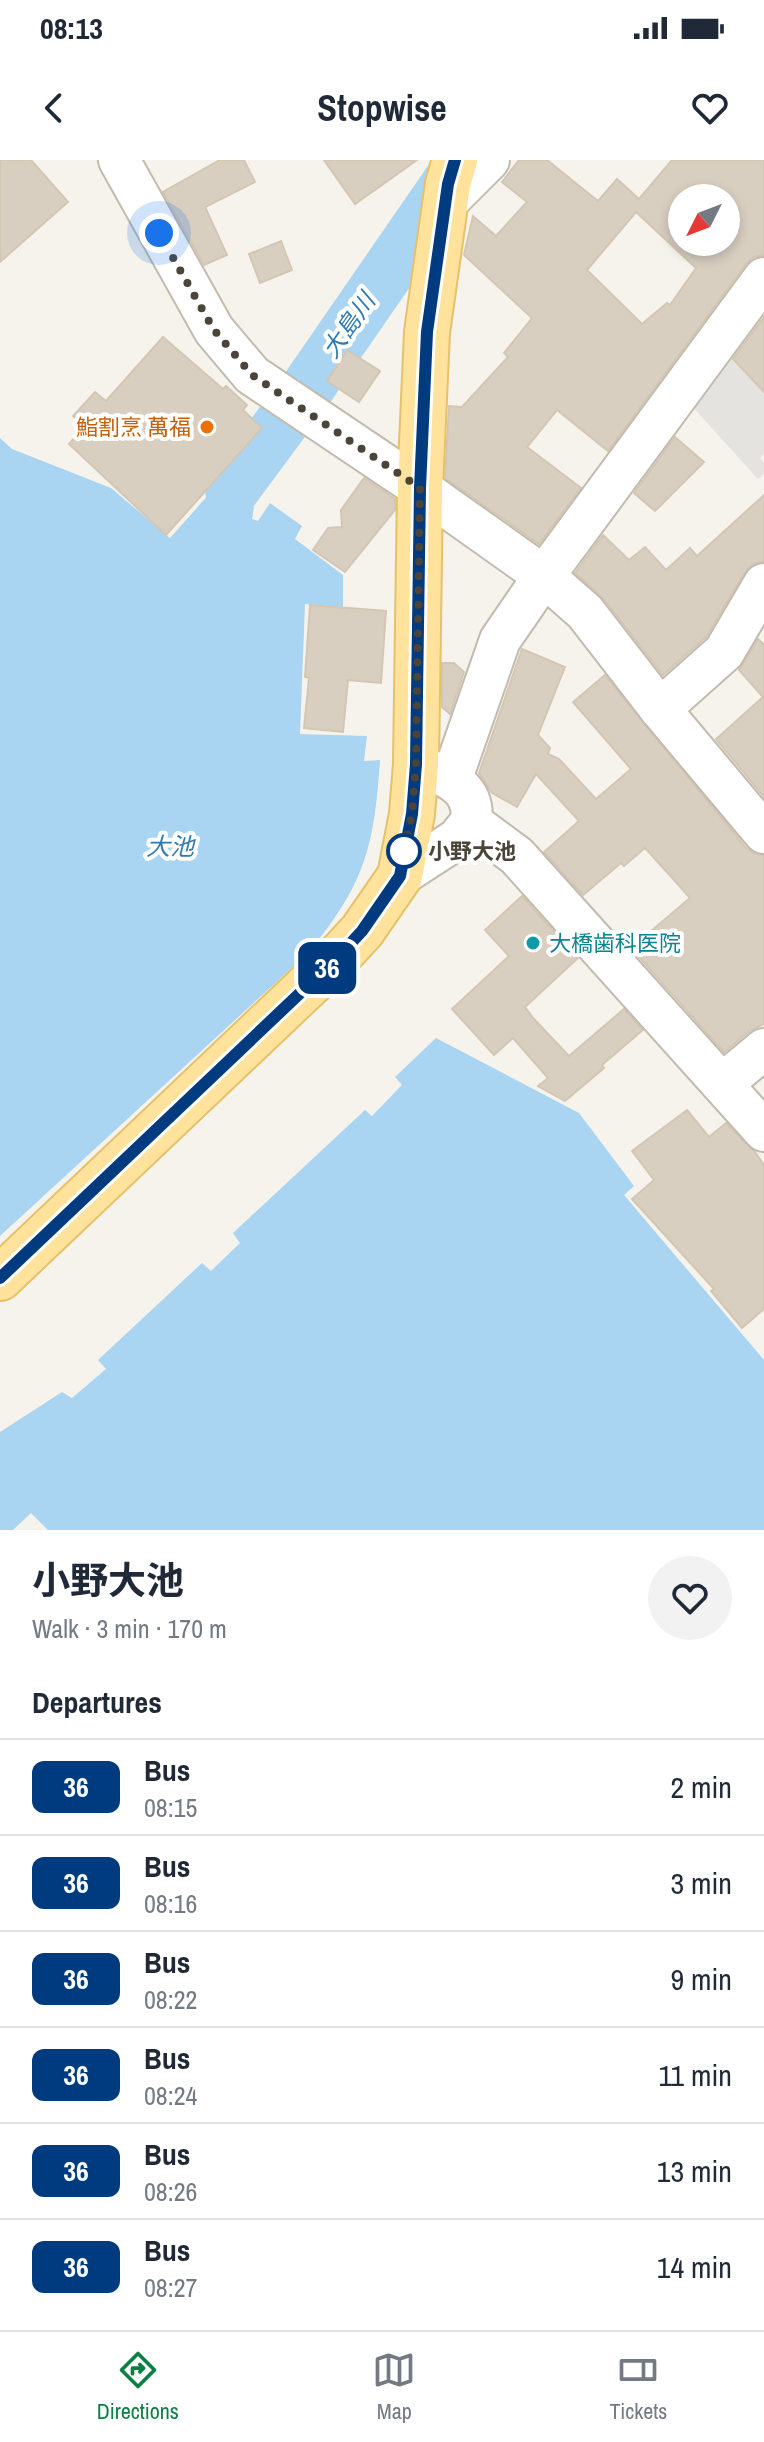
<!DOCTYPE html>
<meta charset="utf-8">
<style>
body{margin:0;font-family:"Archivo Narrow","Noto Sans JP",sans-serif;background:#f2f2f3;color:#1f2937;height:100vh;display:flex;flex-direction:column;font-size:30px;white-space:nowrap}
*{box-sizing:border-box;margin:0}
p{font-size:26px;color:#747a83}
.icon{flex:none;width:44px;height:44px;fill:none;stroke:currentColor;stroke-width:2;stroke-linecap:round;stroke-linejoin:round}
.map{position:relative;height:1370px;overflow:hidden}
.panel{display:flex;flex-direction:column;background:#fff;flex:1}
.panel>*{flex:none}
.badge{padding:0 16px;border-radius:12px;font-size:28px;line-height:52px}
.needle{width:52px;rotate:228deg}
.fabs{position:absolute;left:668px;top:24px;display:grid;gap:16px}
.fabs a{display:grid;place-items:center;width:72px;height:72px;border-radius:50%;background:#fff;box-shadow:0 4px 12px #0003;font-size:40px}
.you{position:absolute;width:40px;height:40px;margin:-20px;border:6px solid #fff;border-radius:50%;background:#1a73e8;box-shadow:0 0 0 12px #1a73e833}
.map>.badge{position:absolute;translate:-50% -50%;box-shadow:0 0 0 4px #fff}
h2{padding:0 32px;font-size:30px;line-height:72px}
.round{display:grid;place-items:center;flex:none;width:84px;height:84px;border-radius:42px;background:#f2f2f3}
.headline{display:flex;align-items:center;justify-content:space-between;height:136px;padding:0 32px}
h1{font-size:38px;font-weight:700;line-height:60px}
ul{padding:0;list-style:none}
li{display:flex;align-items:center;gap:24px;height:96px;padding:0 32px;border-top:2px solid #e0e1e3}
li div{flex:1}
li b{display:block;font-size:30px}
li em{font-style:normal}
li .badge{min-width:88px;font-weight:700;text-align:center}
.status{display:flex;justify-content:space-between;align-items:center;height:56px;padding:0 40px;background:#fff;direction:ltr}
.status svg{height:22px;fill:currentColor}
header{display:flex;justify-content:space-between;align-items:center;height:104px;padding:0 32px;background:#fff;font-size:36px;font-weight:700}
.tabs{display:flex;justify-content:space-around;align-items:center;height:112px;border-top:2px solid #e0e1e3;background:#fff;font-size:22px;color:#747a83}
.tabs a{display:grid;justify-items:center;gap:4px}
.tabs .current{color:#0b8043}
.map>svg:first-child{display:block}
</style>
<div class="status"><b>08:13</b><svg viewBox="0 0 49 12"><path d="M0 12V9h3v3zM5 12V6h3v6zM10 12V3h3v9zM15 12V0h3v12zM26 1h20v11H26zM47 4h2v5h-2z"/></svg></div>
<header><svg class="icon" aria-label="back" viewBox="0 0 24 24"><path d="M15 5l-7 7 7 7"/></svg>Stopwise<svg class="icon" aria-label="heart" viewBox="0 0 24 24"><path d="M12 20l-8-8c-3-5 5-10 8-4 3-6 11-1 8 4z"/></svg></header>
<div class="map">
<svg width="764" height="1370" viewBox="0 0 764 1370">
<rect width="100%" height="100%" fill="#f6f3ec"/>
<polygon fill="#e5e3e0" points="725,192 764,233 764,294 760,298 764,303 764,314 758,319 690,244 717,219 707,208"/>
<g fill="#a9d4f2">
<path d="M0,278l12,11 99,39 59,50 49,-55 35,24 -2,12 6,2 12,-18 32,23 -7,13 48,36v32l-38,-3 -5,130 67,2 -3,25 16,-1c-6,88 -15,124 -72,193l-308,283z"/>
<polygon points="436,878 579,953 634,1026 624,1035 764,1200 764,1370 48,1370 31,1353 13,1370 0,1370 0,1272 62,1232 72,1238 106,1209 98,1200 202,1103 211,1111 240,1083 233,1073 365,950 372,956 402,925 395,917"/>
</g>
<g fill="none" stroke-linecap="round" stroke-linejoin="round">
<polyline stroke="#a9d4f2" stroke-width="54" points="232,330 306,230 462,4"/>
</g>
<g fill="#d8cfc1" stroke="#d3c7b4" stroke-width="2" fill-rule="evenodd">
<polygon points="0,0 31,0 68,42 0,102"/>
<polygon points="220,0 244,0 255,22 205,47 227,95 204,105 163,32"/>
<polygon points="324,0 417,0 355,44"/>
<path d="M519,0h28l51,41 19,-22 22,20 33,-39h92v95l-10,2 -8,7 -138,187 -51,-41 -30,37 54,41 -42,56 -94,-66 4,-72 13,1 46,-50 -4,-4 28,-35 -68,-63 9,-39 23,20 31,-34 -25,-20zM682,38h44v44h-44zM636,52l60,56 -26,37 -3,-2 -25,21 -55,-54z"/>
<polygon points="281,81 292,110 260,123 249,94"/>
<polygon points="764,157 764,232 733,199"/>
<polygon points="163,177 223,229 226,226 247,245 243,250 262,268 166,375 69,284 85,266 73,256 95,232 106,241"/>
<polygon points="347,190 380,211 359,242 327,221"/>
<polygon points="675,277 704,302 655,351 634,333"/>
<polygon points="364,318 395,339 395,350 345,412 313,390 328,368 342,367 341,350"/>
<polygon points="764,335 764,401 753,404 745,412 706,477 663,515 603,438 575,413 603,375 629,400 645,387 666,410 690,388 697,396"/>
<polygon points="310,445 386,451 381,523 348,520 343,572 304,568 309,518 305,517"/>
<polygon points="758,479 764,485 764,637 716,579 763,537 739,510"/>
<polygon points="522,489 565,507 538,575 550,588 548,594 559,599 596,639 631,609 573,542 605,515 746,688 755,694 764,695 764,864 749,871 724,892 631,788 690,738 675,721 645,688 624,706 621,703 583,735 544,692 579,661 536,614 517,647 492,633 479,613"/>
<polygon points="442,503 454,503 464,512 450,554 442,547"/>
<polygon points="522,736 578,798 525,847 534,859 569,896 624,849 643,870 602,905 604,908 565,941 538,926 548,918 513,878 494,895 452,849 509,796 485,770"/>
<polygon points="687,950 709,977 726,963 755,992 764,1005 764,1149 742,1168 711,1131 714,1129 632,1039 654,1020 632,991"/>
</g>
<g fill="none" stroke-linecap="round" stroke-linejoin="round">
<defs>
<g id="minor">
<polyline points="119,0 214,170 252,215 420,328 544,416 585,452 660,549 764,673"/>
<polyline points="444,45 489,0"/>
<polyline points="660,549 724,492 764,424"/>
<path d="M427,609c25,9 49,22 44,53l46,34 247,275"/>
<polyline points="452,618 500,480 544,416 764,118"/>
<polyline points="400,716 457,679 471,662"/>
<polyline points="722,924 764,889"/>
</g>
<polyline id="major" points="0,1118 337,798 362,771 400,716 412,654 416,604 420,328 427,172 448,24 455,0"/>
</defs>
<use href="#minor" stroke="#c2bbae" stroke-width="44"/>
<use href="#major" stroke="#e6c16a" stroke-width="48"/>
<use href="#minor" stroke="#fff" stroke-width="40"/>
<use href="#major" stroke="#ffe39c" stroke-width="44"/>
</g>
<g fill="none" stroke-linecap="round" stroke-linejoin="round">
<defs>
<polyline id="line" points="0,1118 337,798 362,771 400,716 412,654 416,604 420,328 427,172 448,24 455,0"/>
</defs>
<use href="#line" stroke="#fff" stroke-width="18"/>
<use href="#line" stroke="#003b80" stroke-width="12"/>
<polyline stroke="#4b4439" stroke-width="8" stroke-dasharray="0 14.4" points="159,73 214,170 252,215 420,328 416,604 412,654 404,691"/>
</g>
<circle fill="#e8710a" stroke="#fff" stroke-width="3" cx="207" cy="267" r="8"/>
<circle fill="#fff" stroke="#003b80" stroke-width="4" cx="404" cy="691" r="16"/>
<circle fill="#0f9aa8" stroke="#fff" stroke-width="3" cx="533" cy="783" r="8"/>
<g text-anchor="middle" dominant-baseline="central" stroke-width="8" stroke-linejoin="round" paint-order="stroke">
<g font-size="22" fill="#c56008" stroke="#fff" text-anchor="end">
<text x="191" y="267">鮨割烹 萬福</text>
</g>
<g font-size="22" font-weight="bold" fill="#4b4439" stroke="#fff" text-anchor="start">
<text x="428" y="691">小野大池</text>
</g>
<g font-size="22" fill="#0d838f" stroke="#fff" text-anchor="start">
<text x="549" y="783">大橋歯科医院</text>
</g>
<g font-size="24" font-style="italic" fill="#2e7ab2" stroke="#fff">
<text transform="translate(348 165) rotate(-55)">大島川</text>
<text x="170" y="686">大池</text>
</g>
</g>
</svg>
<div class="fabs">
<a><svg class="needle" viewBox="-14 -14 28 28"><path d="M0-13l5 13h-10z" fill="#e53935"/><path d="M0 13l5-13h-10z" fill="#747a83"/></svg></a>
</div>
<div class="you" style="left:159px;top:73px"></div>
<b class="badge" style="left:327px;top:808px;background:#003b80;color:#fff">36</b>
</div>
<section class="panel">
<div class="headline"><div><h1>小野大池</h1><p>Walk · 3 min · 170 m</p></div><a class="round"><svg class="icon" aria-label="heart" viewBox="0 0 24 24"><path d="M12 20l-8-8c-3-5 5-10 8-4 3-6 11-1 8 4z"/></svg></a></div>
<h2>Departures</h2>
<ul>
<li><span class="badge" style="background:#003b80;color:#fff">36</span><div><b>Bus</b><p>08:15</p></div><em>2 min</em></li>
<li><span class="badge" style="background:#003b80;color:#fff">36</span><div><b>Bus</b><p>08:16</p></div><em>3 min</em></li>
<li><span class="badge" style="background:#003b80;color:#fff">36</span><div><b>Bus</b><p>08:22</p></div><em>9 min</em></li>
<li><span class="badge" style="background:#003b80;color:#fff">36</span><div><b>Bus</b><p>08:24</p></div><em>11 min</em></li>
<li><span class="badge" style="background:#003b80;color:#fff">36</span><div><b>Bus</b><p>08:26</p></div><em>13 min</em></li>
<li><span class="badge" style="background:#003b80;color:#fff">36</span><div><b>Bus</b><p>08:27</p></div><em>14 min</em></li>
</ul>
</section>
<nav class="tabs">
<a class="current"><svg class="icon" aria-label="directions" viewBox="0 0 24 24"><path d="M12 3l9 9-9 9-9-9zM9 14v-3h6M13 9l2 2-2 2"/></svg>Directions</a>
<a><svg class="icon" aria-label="map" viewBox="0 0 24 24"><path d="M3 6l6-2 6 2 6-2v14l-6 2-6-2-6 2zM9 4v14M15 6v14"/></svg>Map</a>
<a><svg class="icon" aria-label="tickets" viewBox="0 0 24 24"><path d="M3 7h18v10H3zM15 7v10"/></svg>Tickets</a>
</nav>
